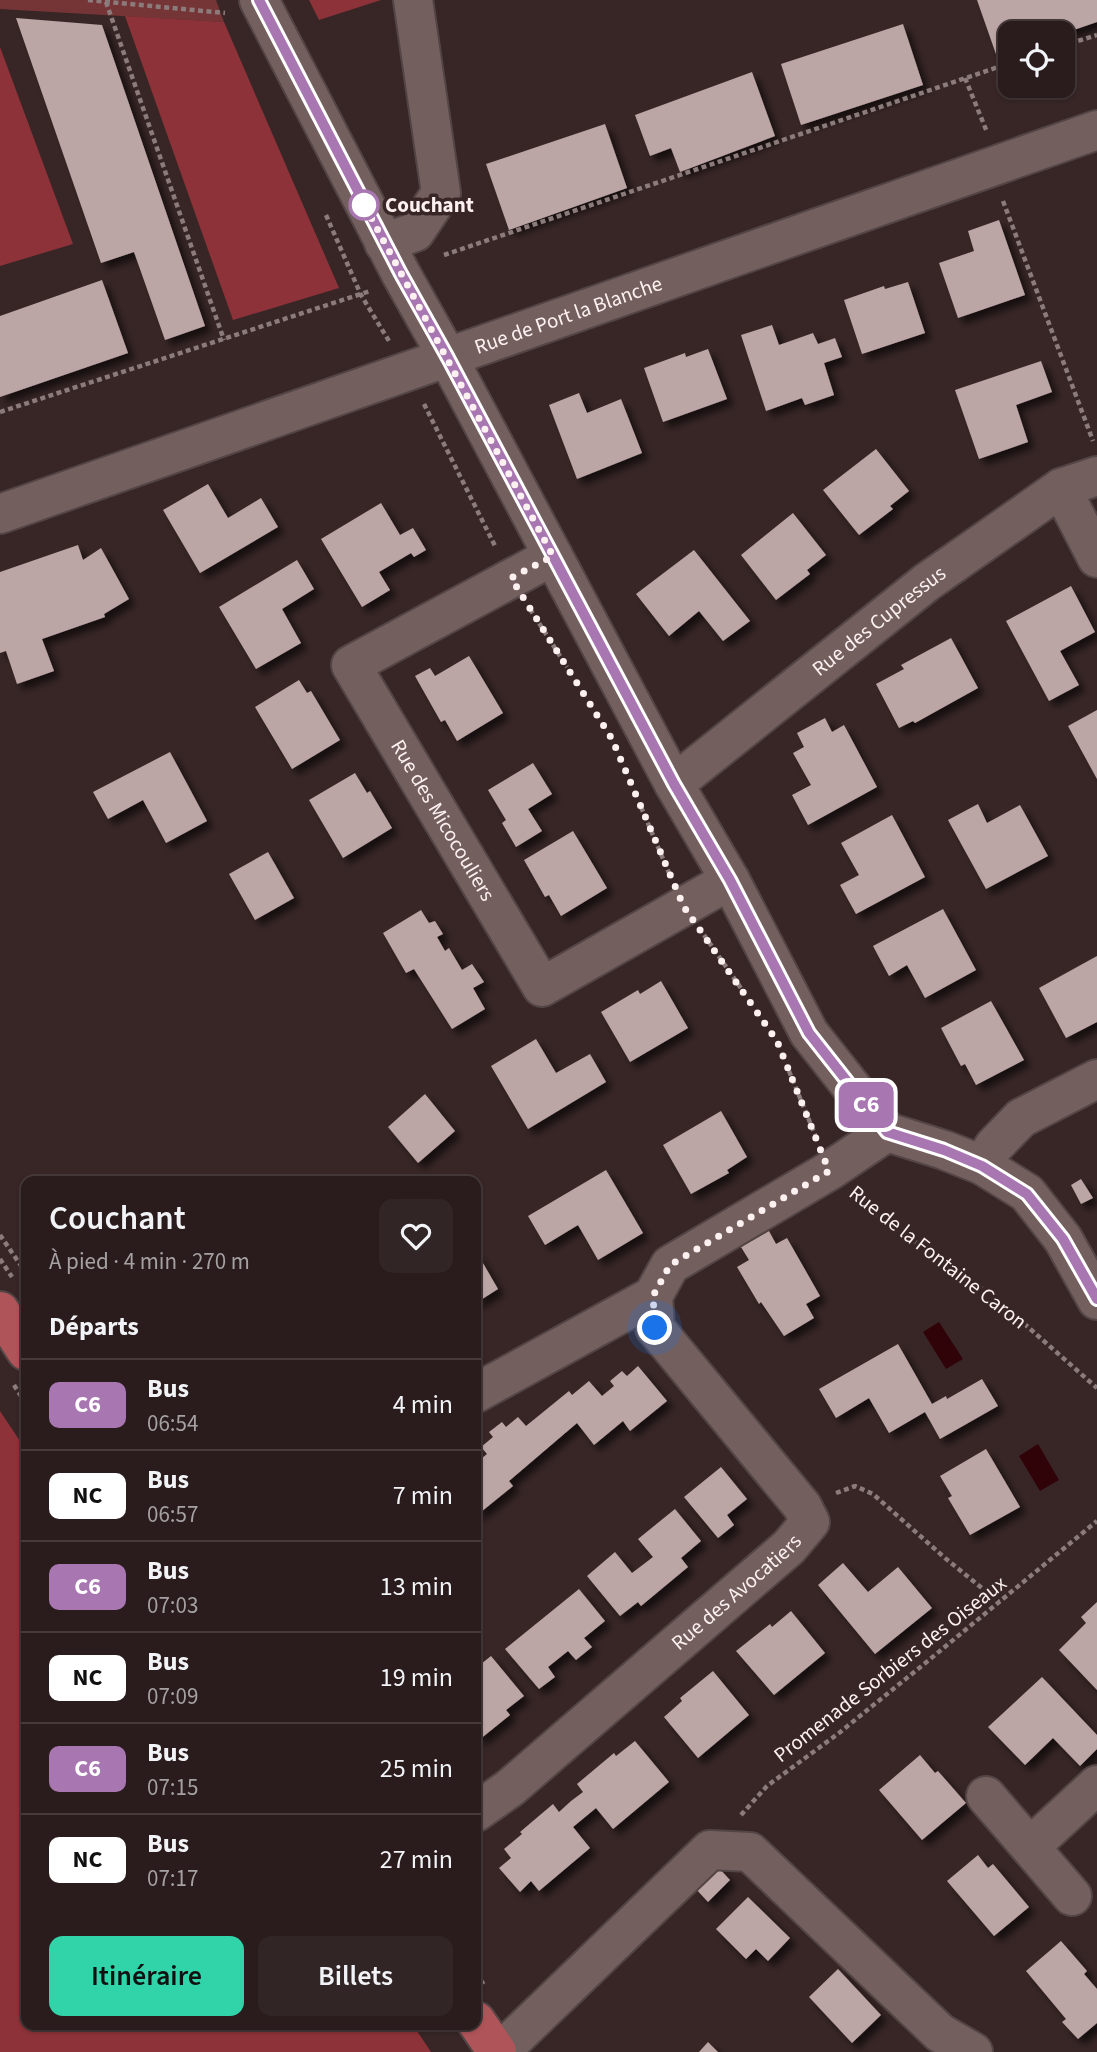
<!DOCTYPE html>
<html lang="fr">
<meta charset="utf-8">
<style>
body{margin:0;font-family:"Source Sans 3",sans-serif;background:#322525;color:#f1f3f6;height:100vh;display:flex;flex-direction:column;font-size:26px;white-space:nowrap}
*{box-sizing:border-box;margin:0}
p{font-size:23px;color:#a5a1a3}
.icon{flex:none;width:38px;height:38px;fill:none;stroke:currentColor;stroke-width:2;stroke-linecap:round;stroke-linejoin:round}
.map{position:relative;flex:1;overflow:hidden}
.drawer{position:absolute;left:21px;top:1176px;width:460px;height:854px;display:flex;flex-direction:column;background:#2a1c1c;border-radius:14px;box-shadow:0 2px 5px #0004,0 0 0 2px #463a3b}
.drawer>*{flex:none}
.badge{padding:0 14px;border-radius:10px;font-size:24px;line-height:46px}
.fabs{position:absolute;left:998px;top:21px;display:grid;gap:14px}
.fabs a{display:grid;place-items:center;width:77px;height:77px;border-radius:14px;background:#2a1c1c;box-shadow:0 2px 5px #0004,0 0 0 2px #463a3b;font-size:35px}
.you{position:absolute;width:35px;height:35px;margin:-18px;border:5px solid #fff;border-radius:50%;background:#1a73e8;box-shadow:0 0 0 10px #1a73e833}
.map>.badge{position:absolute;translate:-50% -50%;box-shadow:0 0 0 4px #fff}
h2{padding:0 28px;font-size:26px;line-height:63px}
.round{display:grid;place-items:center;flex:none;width:74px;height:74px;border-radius:14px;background:#322525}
.overview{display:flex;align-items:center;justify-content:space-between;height:119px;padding:0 28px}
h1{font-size:33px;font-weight:600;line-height:52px}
.cta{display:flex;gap:14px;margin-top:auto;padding:14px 28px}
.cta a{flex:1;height:80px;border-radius:14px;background:#31d4a9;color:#111;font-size:28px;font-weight:600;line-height:80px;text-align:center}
.cta a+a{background:#322525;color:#f1f3f6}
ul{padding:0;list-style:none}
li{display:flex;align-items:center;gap:21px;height:91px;padding:0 28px;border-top:2px solid #463a3b}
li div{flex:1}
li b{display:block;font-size:26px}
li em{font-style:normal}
li .badge{min-width:77px;font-weight:700;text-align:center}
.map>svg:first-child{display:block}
</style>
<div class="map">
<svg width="1097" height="2052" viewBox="0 0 1097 2052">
<defs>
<filter id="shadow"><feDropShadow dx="6" dy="6" stdDeviation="3.5" flood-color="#0009"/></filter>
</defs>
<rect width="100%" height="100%" fill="#382626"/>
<polygon fill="#753537" points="0,0 216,0 224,22 0,9"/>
<g fill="#8d3238">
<polygon points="309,0 381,0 319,20"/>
<polygon points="125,16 224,22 339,288 233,320"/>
<polygon points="0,47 73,244 0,266"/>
<polygon points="0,1411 26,1450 26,2025 413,2025 431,2052 0,2052"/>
</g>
<g fill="#300308">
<polygon points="939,1322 963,1359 946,1369 923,1332"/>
<polygon points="1038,1444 1059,1480 1040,1491 1019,1456"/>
</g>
<g fill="#bca5a5" filter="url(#shadow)">
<polygon points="977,0 1097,0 1097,22 1062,34 1010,33 1010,53 997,57"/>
<polygon points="16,18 102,25 205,326 165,340 134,252 101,263"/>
<polygon points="903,24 923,85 801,125 781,64"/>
<polygon points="752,72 775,136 680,172 671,148 650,156 635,115"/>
<polygon points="605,124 627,188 509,230 486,164"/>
<polygon points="999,220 1025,295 958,318 939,263 974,251 968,231"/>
<polygon points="102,280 128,353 0,397 0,316"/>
<polygon points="908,282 925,333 862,354 844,300 884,286 885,289"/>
<polygon points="772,325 779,345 813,333 818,344 835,338 842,357 824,363 834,395 805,405 802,398 766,411 741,335"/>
<polygon points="708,349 727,399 663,422 644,368 685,353 686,357"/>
<polygon points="1041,361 1052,392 1016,405 1028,442 979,459 955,390"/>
<polygon points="579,393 587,413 621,399 642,453 577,479 549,405"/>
<polygon points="876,449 909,491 890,506 893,509 859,535 823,490"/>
<polygon points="208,484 228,518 261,498 278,527 200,573 163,510"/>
<polygon points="381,503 400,535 413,528 426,550 414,557 411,553 379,572 390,590 362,607 321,539"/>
<polygon points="793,513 826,555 807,570 810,574 776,600 741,555"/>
<polygon points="78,545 83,560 101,548 129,599 104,614 105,617 42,639 54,671 17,684 6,651 0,653 0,572"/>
<polygon points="694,550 750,621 723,641 699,611 669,636 636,594"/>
<polygon points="297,560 314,589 282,609 301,643 256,669 219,607"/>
<polygon points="1071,586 1095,632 1060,651 1079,685 1049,701 1006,621"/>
<polygon points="951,638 978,688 915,723 913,721 899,728 876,684 904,669 901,665"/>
<polygon points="469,656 503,713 457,741 445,720 441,722 415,676 430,668 435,676"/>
<polygon points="299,680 307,693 311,691 340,740 292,769 255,707"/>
<polygon points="1097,710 1097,779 1068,726"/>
<polygon points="825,718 832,732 844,725 877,787 808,825 792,795 811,785 793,753 804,747 797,733"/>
<polygon points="170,752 207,821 166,843 143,800 108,819 93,792"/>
<polygon points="533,763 552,794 528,809 542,831 516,847 502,823 506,820 488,790"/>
<polygon points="355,773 367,793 370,791 392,828 343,858 309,800"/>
<polygon points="978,804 987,823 1020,805 1048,856 986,889 948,820"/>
<polygon points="892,815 925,877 856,914 840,885 859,875 841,843"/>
<polygon points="573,831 607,888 561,916 549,895 545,897 524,860"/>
<polygon points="268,852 294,898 255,920 229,874"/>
<polygon points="943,909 976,970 925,998 907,965 889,976 873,946"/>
<polygon points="421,910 429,923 435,921 443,934 437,937 445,951 449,948 462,970 472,964 484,982 473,988 485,1009 452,1029 414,969 406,973 383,933"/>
<polygon points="1097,956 1097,1022 1066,1038 1039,988"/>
<polygon points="661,981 688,1028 630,1062 601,1012 638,990 640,994"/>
<polygon points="991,1001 1024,1060 976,1085 965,1064 961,1066 941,1028"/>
<polygon points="536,1039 556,1073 590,1054 606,1082 528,1129 491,1066"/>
<polygon points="425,1094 455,1131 418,1163 388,1127"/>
<polygon points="721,1111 747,1157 727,1170 729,1173 691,1194 663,1145"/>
<polygon points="606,1170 643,1233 598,1260 578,1225 545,1245 528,1216"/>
<polygon points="1081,1179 1093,1198 1081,1204 1071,1185"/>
<polygon points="769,1231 776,1244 787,1238 820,1296 806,1304 814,1318 784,1336 761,1302 759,1304 737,1267 749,1260 741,1247"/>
<polygon points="476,1251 498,1289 476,1303"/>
<polygon points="898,1344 932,1404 946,1396 947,1399 982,1379 998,1406 940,1439 925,1412 889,1433 869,1398 836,1418 819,1389"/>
<polygon points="638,1366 667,1401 630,1431 623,1421 594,1445 577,1423 509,1481 513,1486 476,1516 476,1463 487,1454 481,1447 493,1437 489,1432 502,1422 506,1427 518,1417 526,1426 569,1391 572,1395 589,1381 602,1396 614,1386 610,1381 622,1371 627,1376"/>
<polygon points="986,1449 1020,1507 970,1535 948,1498 952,1496 940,1476"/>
<polygon points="721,1467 747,1499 727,1515 734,1525 718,1538 684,1497"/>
<polygon points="675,1509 701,1541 681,1558 688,1567 641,1606 638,1602 620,1616 587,1576 615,1552 632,1573 653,1557 638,1539"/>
<polygon points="843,1563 868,1592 898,1567 932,1608 875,1654 818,1585"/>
<polygon points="579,1589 605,1621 584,1638 592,1647 576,1660 568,1651 548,1667 555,1677 539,1689 505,1649"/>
<polygon points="1097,1602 1097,1690 1059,1650 1086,1623 1081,1617"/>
<polygon points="791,1611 825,1653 774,1695 736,1651 770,1624 772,1627"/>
<polygon points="491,1656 524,1696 506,1710 510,1715 479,1740 476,1736 476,1704 480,1701 476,1696 476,1668"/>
<polygon points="713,1671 749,1715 698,1758 664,1717 682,1701 680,1698"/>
<polygon points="1042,1677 1097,1735 1097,1749 1080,1766 1053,1738 1025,1765 988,1727"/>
<polygon points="635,1741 669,1782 613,1829 596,1808 573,1827 590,1848 539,1891 531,1881 520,1892 499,1868 511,1858 504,1849 522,1834 520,1832 553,1804 559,1812 571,1801 583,1792 577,1784 614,1753 616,1756"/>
<polygon points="920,1755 935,1773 938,1771 966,1803 922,1840 879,1790"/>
<polygon points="978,1855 988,1868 993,1864 1029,1907 994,1936 947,1881"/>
<polygon points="717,1866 730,1880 708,1902 695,1888"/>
<polygon points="748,1897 790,1938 768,1961 756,1949 746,1959 716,1929"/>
<polygon points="1061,1941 1087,1971 1084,1974 1097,1989 1097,2023 1078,2039 1062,2022 1066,2019 1026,1971"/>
<polygon points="838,1969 881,2015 852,2043 809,1997"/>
<polygon points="708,2042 718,2052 699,2052"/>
</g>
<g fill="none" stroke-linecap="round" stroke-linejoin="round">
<defs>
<g id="minor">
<polyline points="259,0 401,274 448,358 674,784 730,880 809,1033 887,1132 944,1150 982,1165 1027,1193 1063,1239 1097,1300"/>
<polyline points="384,243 415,232 441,193 413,0"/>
<polyline points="1061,488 1097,558"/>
<path id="s1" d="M0,514l1097,-384"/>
<path id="s2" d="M553,556l-202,109 191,322 188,-107"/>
<path id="s3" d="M674,784l253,-202 134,-94 36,-12"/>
<polyline points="982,1165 994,1146 1021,1118 1097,1079"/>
<polyline points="476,1393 653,1296"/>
<polyline points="986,1796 1072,1896"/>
<path id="s4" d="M476,1812l34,-24 279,-241 21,-25 -8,-16 -147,-178 -2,-32 17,-31 159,-94 58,-39"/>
<polyline points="1031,1846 1097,1785"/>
<polyline points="500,2052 710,1850 750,1852 940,2033 973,2052"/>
</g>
<g id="major">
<polyline points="0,1311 26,1351"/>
<polyline points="476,2021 497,2052"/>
</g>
</defs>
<use href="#minor" stroke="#534545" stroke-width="42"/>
<use href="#major" stroke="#534545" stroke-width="42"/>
<g stroke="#8b7b7b" stroke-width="4.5" stroke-dasharray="5 3.5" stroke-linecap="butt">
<polyline points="88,0 225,13"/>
<polyline points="106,2 224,340"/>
<polyline points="1062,46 1097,35"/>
<polyline points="965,78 987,132"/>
<polyline points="1003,201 1093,441"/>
<polyline points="326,215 361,295 389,341"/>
<polyline points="444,255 1010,63"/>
<polyline points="424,404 495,546"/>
<polyline points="0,412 370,291"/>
<polyline points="530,609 567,667"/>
<polyline points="641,807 669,873"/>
<polyline points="704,935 745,994"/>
<polyline points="789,1071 816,1137"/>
<polyline points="855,1195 877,1215 994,1297 1097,1388"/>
<polyline points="0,1235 26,1273"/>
<polyline points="0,1259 12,1277"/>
<polyline points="14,1385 26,1404"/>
<polyline points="836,1493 855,1486 873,1494 945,1558 999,1602"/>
<polyline points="741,1815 767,1786 839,1733 929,1660 1097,1521"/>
<polyline points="476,1973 484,1985"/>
</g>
<use href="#minor" stroke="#745f5f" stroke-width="38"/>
<use href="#major" stroke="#af5459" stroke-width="38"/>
</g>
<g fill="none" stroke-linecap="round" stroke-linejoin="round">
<defs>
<polyline id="line" points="259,0 401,274 448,358 674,784 730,880 809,1033 887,1132 944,1150 982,1166 1027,1194 1063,1239 1097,1299"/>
</defs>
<use href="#line" stroke="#fff" stroke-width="16"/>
<use href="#line" stroke="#a877b2" stroke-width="10"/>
<polyline stroke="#fcf0f0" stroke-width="7" stroke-dasharray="0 12.6" points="364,205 359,195 553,556 511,578 612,739 684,907 777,1041 829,1171 670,1265 653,1296 655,1328"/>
</g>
<circle fill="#fff" stroke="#a877b2" stroke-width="3.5" cx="364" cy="205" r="14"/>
<g text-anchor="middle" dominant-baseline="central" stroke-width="7" stroke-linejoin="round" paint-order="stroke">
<g font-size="21" font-weight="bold" fill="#fcf0f0" stroke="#382626" text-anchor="start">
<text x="385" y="205">Couchant</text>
</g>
<g font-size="21" fill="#fcf0f0" stroke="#382626">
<text stroke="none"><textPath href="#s1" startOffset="602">Rue de Port la Blanche</textPath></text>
<text stroke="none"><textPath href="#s3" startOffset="262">Rue des Cupressus</textPath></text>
<text stroke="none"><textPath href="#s2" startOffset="410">Rue des Micocouliers</textPath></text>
<text transform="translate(938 1257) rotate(38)">Rue de la Fontaine Caron</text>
<text stroke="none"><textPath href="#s4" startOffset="341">Rue des Avocatiers</textPath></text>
<text transform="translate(890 1669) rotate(-38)">Promenade Sorbiers des Oiseaux</text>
</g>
</g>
</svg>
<div class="fabs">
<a><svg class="icon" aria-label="locate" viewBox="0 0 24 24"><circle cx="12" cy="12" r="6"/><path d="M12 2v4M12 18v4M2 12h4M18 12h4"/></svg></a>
</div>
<div class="you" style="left:655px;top:1328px"></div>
<b class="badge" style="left:866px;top:1105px;background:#a877b2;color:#fff">C6</b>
<section class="drawer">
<div class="overview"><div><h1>Couchant</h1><p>À pied · 4 min · 270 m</p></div><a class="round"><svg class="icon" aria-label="heart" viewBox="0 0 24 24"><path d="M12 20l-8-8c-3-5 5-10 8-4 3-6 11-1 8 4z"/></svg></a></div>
<h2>Départs</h2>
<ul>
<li><span class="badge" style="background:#a877b2;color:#fff">C6</span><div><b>Bus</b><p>06:54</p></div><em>4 min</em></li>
<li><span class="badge" style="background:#fff;color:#111">NC</span><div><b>Bus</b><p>06:57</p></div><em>7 min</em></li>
<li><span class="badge" style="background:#a877b2;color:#fff">C6</span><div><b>Bus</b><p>07:03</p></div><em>13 min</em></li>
<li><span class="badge" style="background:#fff;color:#111">NC</span><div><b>Bus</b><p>07:09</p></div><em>19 min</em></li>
<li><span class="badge" style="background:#a877b2;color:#fff">C6</span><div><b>Bus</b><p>07:15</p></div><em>25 min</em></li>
<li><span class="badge" style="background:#fff;color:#111">NC</span><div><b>Bus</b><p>07:17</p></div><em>27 min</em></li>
</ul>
<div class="cta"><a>Itinéraire</a><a>Billets</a></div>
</section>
</div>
